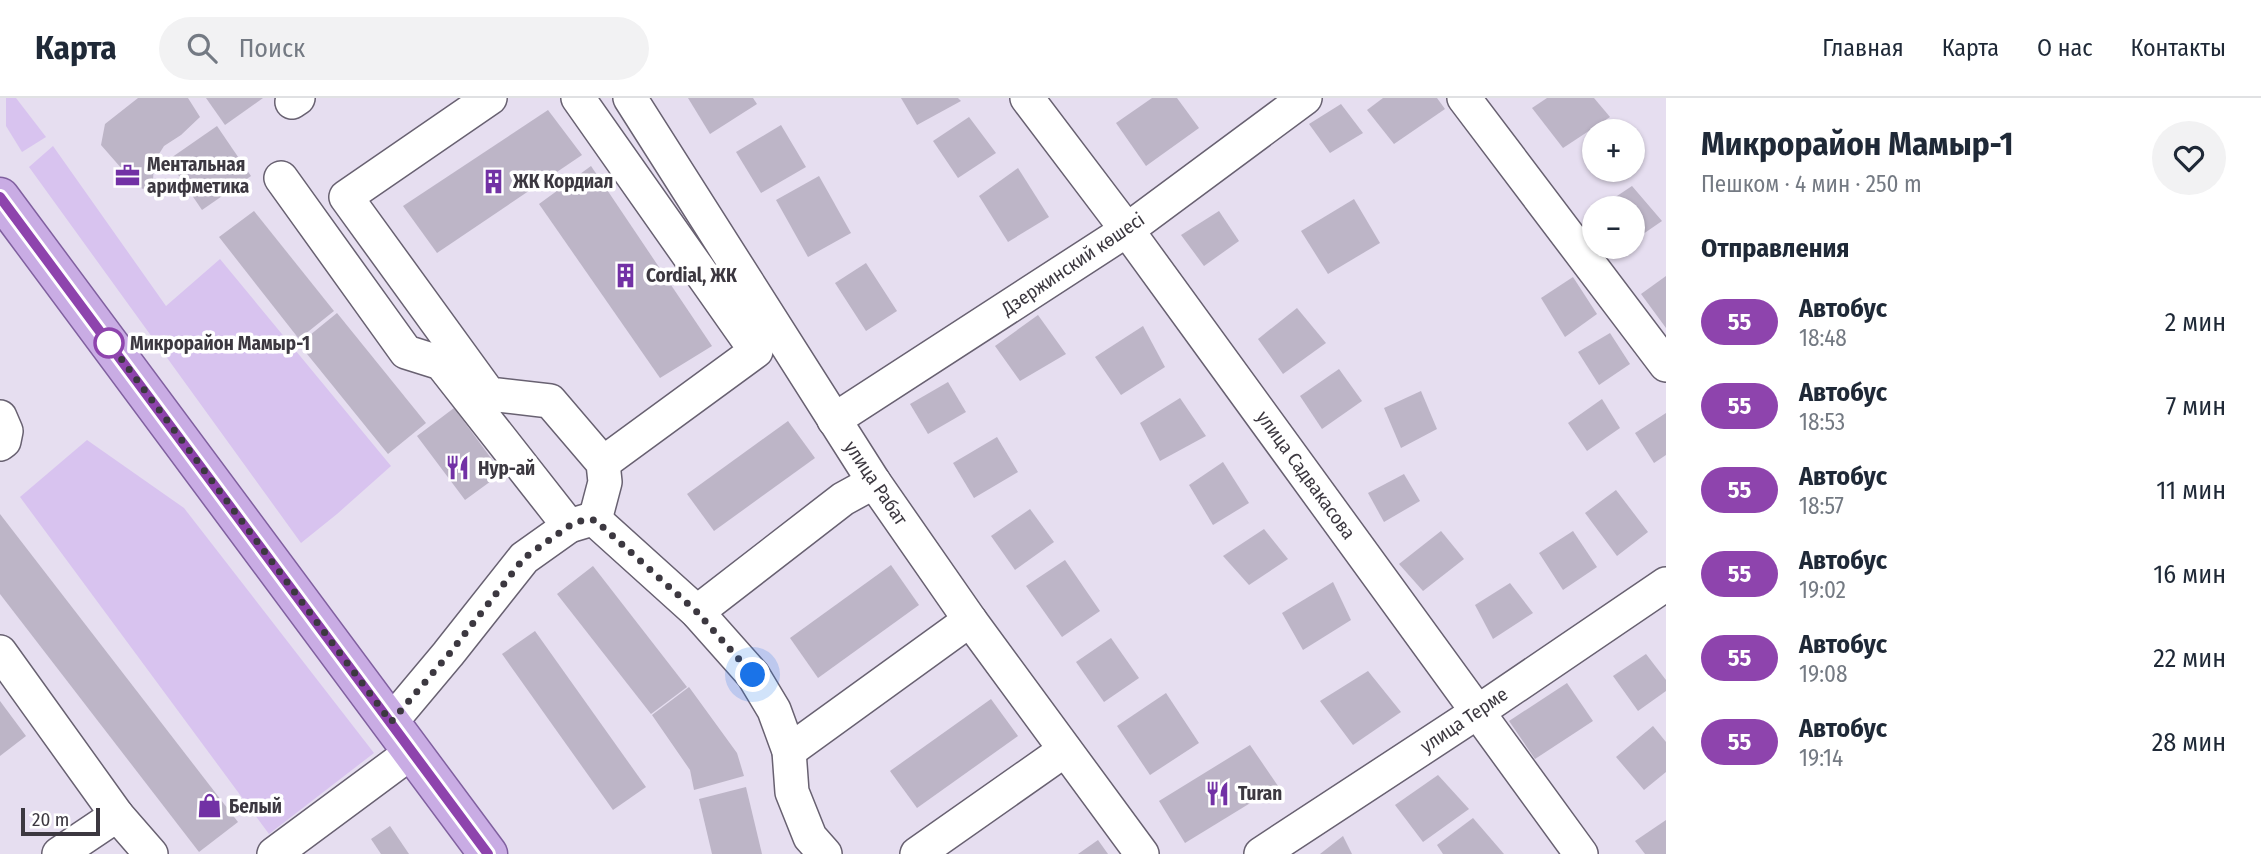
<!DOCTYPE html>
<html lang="ru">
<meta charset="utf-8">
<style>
body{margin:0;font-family:"Fira Sans Condensed",sans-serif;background:#f2f2f3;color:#1f2937;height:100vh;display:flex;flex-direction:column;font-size:26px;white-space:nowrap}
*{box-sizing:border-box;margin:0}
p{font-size:23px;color:#747a83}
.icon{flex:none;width:38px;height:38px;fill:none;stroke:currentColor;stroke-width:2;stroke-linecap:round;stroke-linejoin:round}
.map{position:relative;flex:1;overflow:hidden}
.sheet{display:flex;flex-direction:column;background:#fff;width:595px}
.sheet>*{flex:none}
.badge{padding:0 14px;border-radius:23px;font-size:24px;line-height:46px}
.controls{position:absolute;left:1582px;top:21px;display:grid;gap:14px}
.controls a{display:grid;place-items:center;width:63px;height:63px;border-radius:50%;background:#fff;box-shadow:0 2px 5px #0004;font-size:35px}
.scale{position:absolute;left:21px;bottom:18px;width:79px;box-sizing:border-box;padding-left:7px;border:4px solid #3c3840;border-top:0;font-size:19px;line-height:24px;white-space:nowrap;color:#3c3840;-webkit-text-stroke:5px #fff;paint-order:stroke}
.you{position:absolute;width:35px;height:35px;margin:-18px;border:5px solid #fff;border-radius:50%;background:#1a73e8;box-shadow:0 0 0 10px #1a73e833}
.map>.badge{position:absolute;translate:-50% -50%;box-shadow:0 0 0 4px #fff}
h2{padding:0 35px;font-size:26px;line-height:63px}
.round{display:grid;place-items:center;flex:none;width:74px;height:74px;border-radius:37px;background:#f2f2f3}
.headline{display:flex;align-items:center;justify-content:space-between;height:119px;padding:0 35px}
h1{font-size:33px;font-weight:700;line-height:52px}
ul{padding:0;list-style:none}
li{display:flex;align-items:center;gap:21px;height:84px;padding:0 35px}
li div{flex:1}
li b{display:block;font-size:26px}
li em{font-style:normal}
li .badge{min-width:77px;font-weight:700;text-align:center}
header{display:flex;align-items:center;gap:42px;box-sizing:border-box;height:98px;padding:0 35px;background:#fff;border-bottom:2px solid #e0e1e3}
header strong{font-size:33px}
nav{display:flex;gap:38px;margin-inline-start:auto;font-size:24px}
.search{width:490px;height:63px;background:#f2f2f3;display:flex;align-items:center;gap:18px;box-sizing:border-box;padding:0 24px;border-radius:38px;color:#747a83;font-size:26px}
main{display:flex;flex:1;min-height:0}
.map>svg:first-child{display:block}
</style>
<header>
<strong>Карта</strong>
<div class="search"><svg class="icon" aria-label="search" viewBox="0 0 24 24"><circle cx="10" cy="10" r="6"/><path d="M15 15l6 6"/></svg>Поиск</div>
<nav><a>Главная</a><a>Карта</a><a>О нас</a><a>Контакты</a></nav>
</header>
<main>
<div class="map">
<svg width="1666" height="756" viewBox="0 0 1666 756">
<rect width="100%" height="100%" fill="#e6def0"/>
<g fill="#d8c3ef">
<polygon points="6,0 16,0 46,39 22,54 6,28"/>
<polygon points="53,48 166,208 220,161 391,368 337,416 301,445 29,69"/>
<polygon points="87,342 184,410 374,655 269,736 20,399"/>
</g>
<g fill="#bdb5c7">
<polygon points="138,0 188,0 200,19 181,37 164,48 154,64 153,83 143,91 136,87 101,47 105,26"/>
<polygon points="206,0 263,0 225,27"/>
<polygon points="688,0 753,0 757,6 710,36"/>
<polygon points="901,0 958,0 961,3 917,27"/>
<polygon points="1152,0 1177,0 1199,30 1146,68 1116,25"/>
<polygon points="1383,0 1437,0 1445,11 1394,46 1367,12"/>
<polygon points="1547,0 1594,0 1610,19 1563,50 1532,10"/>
<polygon points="1341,6 1363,35 1330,55 1309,26"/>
<polygon points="548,12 582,57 437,155 403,108"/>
<polygon points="969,19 996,55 958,80 933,43"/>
<polygon points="781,27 806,69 761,95 736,54"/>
<polygon points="217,28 251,78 202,112 168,62"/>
<polygon points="591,68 712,248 660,280 539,106"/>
<polygon points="1018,70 1049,119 1008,144 979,98"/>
<polygon points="819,78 851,135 808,159 776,102"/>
<polygon points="1632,88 1662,123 1633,143 1633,110 1599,110"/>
<polygon points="1354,101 1380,145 1328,176 1301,133"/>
<polygon points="254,113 334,213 299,241 219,139"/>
<polygon points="1219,113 1239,143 1204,168 1181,137"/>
<polygon points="1594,114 1594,131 1585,120"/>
<polygon points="866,165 897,213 866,233 835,185"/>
<polygon points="1666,178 1666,230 1641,196"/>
<polygon points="1573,179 1597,216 1565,239 1541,200"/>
<polygon points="1297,210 1326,245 1283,276 1258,241"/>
<polygon points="337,215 426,325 388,356 299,246"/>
<polygon points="1038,217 1066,256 1020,283 995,248"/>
<polygon points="1143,228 1165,269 1121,297 1095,259"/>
<polygon points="1610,235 1630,266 1599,287 1578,254"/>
<polygon points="1339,271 1362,303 1322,331 1300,298"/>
<polygon points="948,284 966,314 928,336 910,306"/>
<polygon points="1421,293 1437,331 1401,350 1384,310"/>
<polygon points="1180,300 1206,338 1160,363 1140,325"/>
<polygon points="1602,301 1620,330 1587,353 1568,325"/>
<polygon points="454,310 502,375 465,402 417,338"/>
<polygon points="1666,315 1666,357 1654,365 1635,335"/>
<polygon points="788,323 815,360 714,433 687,396"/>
<polygon points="997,339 1018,374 974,400 953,365"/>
<polygon points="1223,364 1249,405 1213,427 1189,387"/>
<polygon points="1404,376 1420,403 1384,424 1368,395"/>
<polygon points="1616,392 1648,434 1617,458 1585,415"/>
<polygon points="1030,411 1054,444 1015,472 991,438"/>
<polygon points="0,416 238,724 199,754 0,496"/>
<polygon points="1264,431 1288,461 1249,487 1223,458"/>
<polygon points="1441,433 1464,461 1423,493 1399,466"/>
<polygon points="1573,433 1597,469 1563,492 1539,455"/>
<polygon points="1065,462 1100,513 1062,539 1026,488"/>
<polygon points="891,467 919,507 818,580 790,540"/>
<polygon points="593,468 687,589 651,616 557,496"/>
<polygon points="1333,484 1351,522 1303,552 1282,515"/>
<polygon points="1510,485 1533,515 1493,541 1475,507"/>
<polygon points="535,533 646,689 613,712 502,556"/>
<polygon points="1111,540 1139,580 1104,604 1076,564"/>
<polygon points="1646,556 1666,582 1666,593 1638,613 1613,578"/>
<polygon points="1368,573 1401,614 1353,647 1320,603"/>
<polygon points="1567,585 1593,623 1535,661 1509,623"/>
<polygon points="689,589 737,655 744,678 694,692 690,672 652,617"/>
<polygon points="1166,595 1199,645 1150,677 1117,628"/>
<polygon points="991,601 1018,638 917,710 890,673"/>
<polygon points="0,603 26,638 0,658"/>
<polygon points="1653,628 1666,644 1666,674 1644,692 1616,659"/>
<polygon points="1250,647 1278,688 1185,745 1159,703"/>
<polygon points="1438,677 1469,711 1423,744 1395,707"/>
<polygon points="746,689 762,756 712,756 699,701"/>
<polygon points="1473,720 1504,756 1443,756 1437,747"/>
<polygon points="1666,722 1666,756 1645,756 1635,743"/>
<polygon points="390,728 409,756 381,756 371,741"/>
<polygon points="1343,738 1352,756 1320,756"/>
<polygon points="1098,742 1108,756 1078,756"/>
</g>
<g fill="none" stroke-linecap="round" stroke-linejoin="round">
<defs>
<g id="minor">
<polyline points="490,0 346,99 489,296 550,303 603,365 605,384 595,422"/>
<polyline points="578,0 756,253 603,365"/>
<polyline points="630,0 874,384 970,522 1142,756"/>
<polyline points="1027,0 1127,132 1581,756"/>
<polyline points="1464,0 1666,267"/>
<polyline points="292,4 298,0"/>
<polyline points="281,80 406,254 441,265 569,428"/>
<polyline points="0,319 6,333 4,343 0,346"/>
<polyline points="834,322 1127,132 1305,0"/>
<polyline points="595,422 697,514 753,577 774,612 789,653 792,694 810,739 825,756"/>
<polyline points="697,514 843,401 874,384"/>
<polyline points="0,554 117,717"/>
<polyline points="391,624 448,556 524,460 569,428 589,422"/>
<polyline points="789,653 970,522"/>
<polyline points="59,756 117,717 151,756"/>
<polyline points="274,756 413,653"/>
<polyline points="917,756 1065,652"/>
<polyline points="1261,756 1479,613 1666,486"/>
</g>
<polyline id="major" points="0,99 488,756"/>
</defs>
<use href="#minor" stroke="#686171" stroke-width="36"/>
<use href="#major" stroke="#80609f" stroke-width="41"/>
<use href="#minor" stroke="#fff" stroke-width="33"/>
<use href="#major" stroke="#c9ace4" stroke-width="38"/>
</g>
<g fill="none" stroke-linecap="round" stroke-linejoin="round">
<defs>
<polyline id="line" points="0,99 488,756"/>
</defs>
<use href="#line" stroke="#fff" stroke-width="16"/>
<use href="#line" stroke="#8e44ad" stroke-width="10"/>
<polyline stroke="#3c3840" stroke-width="7" stroke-dasharray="0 12.6" points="109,245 108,243 391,624 449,556 524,460 569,428 581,423 595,422 697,514 753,577"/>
</g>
<defs>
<symbol id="office-bare" viewBox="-9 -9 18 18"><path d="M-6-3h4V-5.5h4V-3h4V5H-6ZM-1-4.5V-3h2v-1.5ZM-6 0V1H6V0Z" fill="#7231a5" stroke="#fff" stroke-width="2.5" paint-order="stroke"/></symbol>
<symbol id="building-bare" viewBox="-9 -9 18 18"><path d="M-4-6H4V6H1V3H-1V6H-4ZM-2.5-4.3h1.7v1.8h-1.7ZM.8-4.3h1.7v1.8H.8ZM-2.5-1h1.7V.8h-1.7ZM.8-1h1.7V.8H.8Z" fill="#7231a5" stroke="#fff" stroke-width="2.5" paint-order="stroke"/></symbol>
<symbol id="restaurant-bare" viewBox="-9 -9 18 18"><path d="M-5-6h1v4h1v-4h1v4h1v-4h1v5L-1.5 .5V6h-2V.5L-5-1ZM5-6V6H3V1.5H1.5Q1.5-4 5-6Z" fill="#7231a5" stroke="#fff" stroke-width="2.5" paint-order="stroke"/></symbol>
<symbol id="shop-bare" viewBox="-9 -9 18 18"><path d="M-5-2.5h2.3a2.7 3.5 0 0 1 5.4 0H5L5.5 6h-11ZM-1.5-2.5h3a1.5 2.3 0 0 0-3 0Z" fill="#7231a5" stroke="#fff" stroke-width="2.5" paint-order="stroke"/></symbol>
</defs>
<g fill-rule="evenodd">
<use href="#office-bare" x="110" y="60" width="35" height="35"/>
<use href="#building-bare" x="476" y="66" width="35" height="35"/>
<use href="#building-bare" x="608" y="160" width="35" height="35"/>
<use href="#restaurant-bare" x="440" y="352" width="35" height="35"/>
<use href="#restaurant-bare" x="1200" y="678" width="35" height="35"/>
<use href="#shop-bare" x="192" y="690" width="35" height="35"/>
</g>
<circle fill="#fff" stroke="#8e44ad" stroke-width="3.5" cx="109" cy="245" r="14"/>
<g text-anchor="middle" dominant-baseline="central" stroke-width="7" stroke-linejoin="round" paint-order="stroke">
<g font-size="19" font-weight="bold" fill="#3c3840" stroke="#fff" text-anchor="start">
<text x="147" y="66">Ментальная<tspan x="147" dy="22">арифметика</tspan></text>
<text x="513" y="83">ЖК Кордиал</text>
<text x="646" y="177">Cordial, ЖК</text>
<text x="478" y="370">Нур-ай</text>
<text x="1238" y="695">Turan</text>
<text x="229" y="708">Белый</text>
</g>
<g font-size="19" fill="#3c3840" stroke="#fff">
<text transform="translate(1073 166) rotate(-34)">Дзержинский көшесі</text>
<text transform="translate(1306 377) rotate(54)">улица Садвакасова</text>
<text transform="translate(876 385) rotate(56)">улица Рабат</text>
<text transform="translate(1464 622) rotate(-34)">улица Терме</text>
</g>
<g font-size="19" font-weight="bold" fill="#3c3840" stroke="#fff" text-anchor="start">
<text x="130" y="245">Микрорайон Мамыр-1</text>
</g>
</g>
</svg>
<div class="controls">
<a>+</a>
<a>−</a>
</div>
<div class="scale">20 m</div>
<div class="you" style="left:753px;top:577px"></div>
</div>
<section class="sheet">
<div class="headline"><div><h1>Микрорайон Мамыр-1</h1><p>Пешком · 4 мин · 250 m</p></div><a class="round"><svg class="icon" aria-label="heart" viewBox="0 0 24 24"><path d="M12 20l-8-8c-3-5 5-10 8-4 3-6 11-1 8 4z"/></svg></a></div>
<h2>Отправления</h2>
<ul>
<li><span class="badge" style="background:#8e44ad;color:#fff">55</span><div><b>Автобус</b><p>18:48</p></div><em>2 мин</em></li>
<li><span class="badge" style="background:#8e44ad;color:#fff">55</span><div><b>Автобус</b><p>18:53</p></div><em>7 мин</em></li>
<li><span class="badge" style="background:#8e44ad;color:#fff">55</span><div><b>Автобус</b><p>18:57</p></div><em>11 мин</em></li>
<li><span class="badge" style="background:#8e44ad;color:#fff">55</span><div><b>Автобус</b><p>19:02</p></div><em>16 мин</em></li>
<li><span class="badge" style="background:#8e44ad;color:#fff">55</span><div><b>Автобус</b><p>19:08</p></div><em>22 мин</em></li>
<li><span class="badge" style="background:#8e44ad;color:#fff">55</span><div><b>Автобус</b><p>19:14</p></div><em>28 мин</em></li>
</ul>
</section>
</main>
